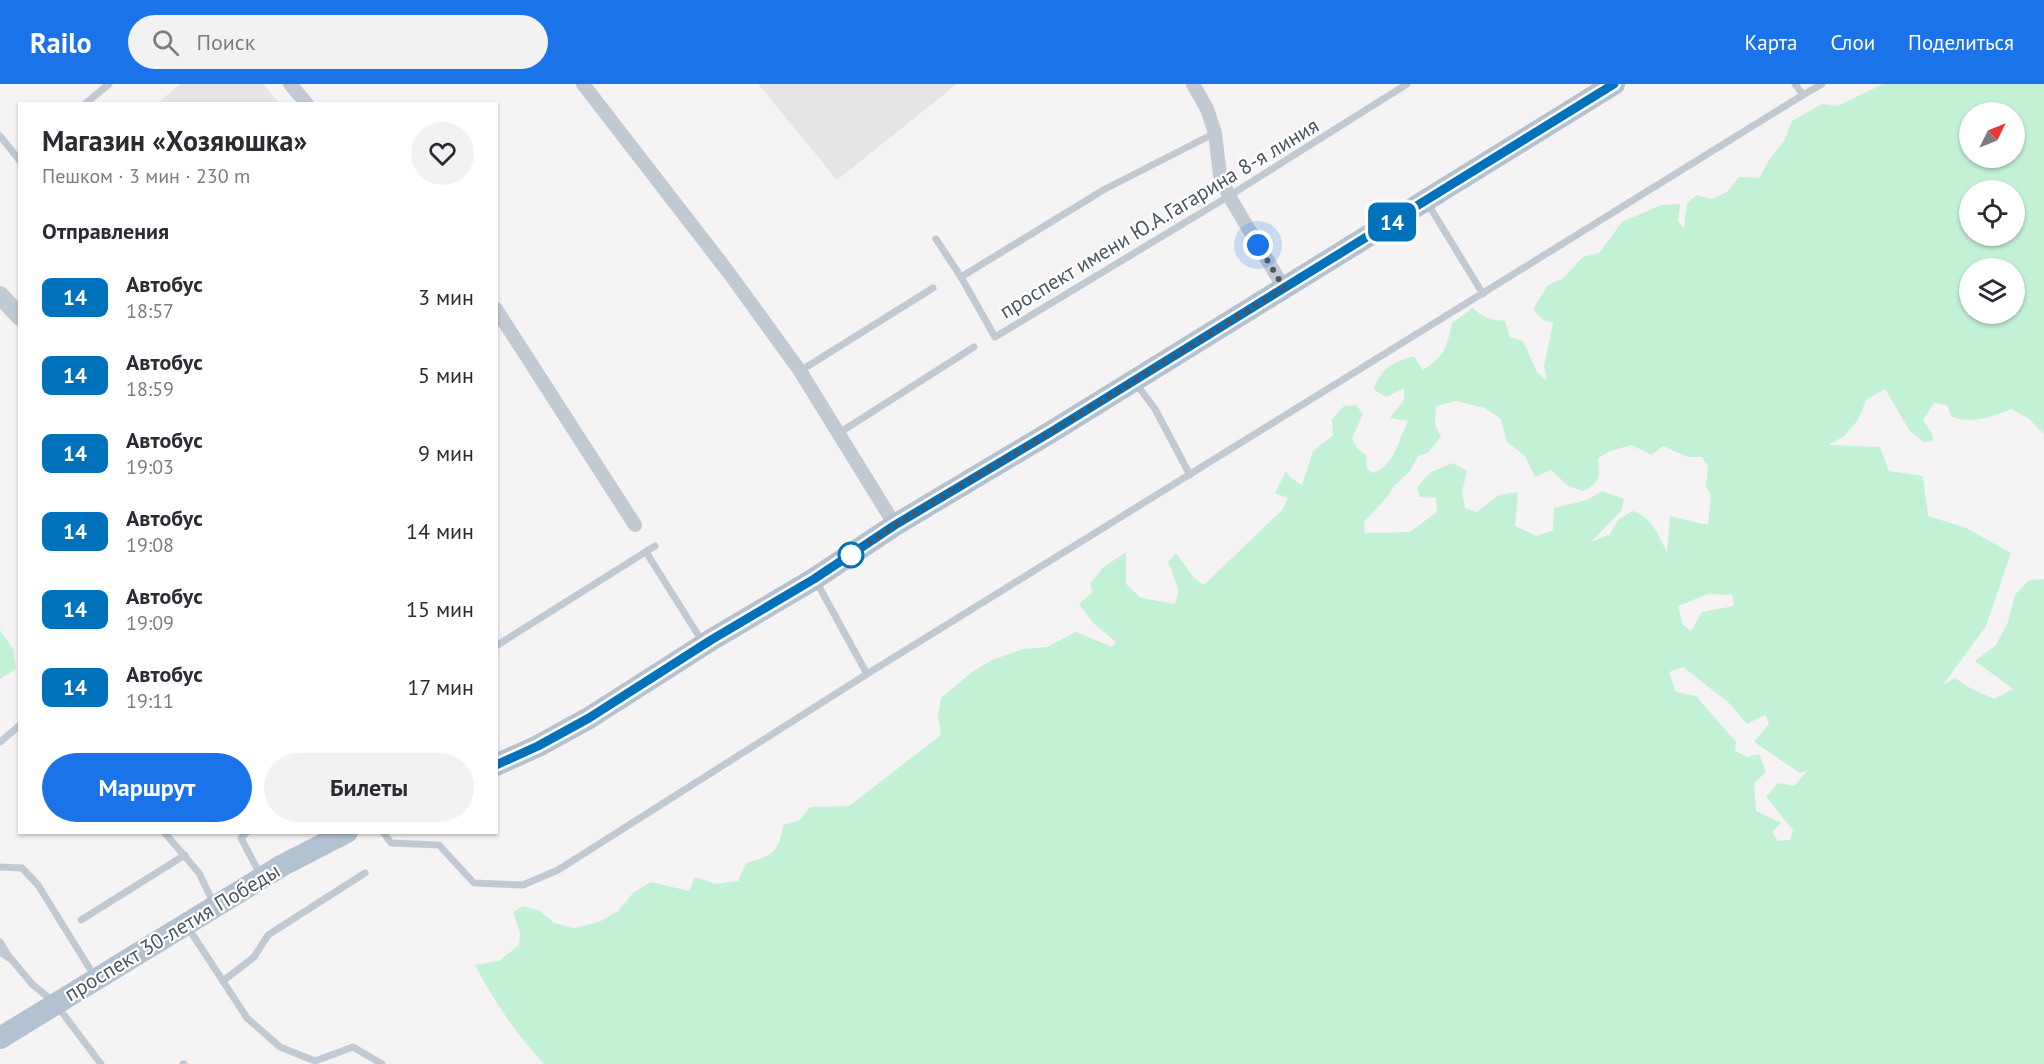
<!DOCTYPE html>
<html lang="ru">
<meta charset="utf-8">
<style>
body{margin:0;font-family:"PT Sans",sans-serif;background:#f2f2f3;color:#2b2b33;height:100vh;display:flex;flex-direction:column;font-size:22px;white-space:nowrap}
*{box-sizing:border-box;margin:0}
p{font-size:20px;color:#7c7c81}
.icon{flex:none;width:33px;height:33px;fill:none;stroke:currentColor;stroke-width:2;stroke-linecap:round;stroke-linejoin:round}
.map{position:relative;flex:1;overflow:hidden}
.details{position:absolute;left:18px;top:18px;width:480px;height:732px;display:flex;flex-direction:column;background:#fff;border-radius:0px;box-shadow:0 2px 4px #0004}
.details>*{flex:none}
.badge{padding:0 12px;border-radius:9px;font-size:21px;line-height:39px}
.needle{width:39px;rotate:47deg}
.tools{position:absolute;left:1959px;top:18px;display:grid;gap:12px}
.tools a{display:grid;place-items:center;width:66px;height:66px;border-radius:50%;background:#fff;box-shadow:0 2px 4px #0004;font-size:30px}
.you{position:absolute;width:30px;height:30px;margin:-15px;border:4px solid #fff;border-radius:50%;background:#1a73e8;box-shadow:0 0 0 9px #1a73e833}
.map>.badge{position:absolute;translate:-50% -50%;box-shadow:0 0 0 3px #fff}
h2{padding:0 24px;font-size:22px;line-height:54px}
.round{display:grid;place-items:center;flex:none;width:63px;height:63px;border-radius:32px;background:#f2f2f3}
.headline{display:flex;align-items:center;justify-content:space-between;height:102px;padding:0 24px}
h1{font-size:28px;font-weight:600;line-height:45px}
.primary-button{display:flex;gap:12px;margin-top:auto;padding:12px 24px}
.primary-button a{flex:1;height:69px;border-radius:36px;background:#1a73e8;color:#fff;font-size:24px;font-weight:600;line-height:69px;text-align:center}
.primary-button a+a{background:#f2f2f3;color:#2b2b33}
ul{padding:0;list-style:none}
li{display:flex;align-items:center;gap:18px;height:78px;padding:0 24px}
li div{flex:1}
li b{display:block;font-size:22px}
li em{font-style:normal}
li .badge{min-width:66px;font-weight:700;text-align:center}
header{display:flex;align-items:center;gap:36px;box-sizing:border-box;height:84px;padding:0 30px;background:#1a73e8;color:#fff}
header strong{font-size:28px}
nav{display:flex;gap:33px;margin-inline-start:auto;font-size:21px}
.search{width:420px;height:54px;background:#f2f2f3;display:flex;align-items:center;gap:15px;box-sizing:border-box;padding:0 21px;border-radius:33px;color:#7c7c81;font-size:22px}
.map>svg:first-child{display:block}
</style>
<header>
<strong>Railo</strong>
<div class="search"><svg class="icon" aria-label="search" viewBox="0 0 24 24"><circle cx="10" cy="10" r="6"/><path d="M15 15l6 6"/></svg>Поиск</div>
<nav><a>Карта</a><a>Слои</a><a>Поделиться</a></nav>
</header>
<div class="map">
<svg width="2044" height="980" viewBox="0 0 2044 980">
<rect width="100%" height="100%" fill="#f5f3f3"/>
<g fill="#e6e4e5">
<polygon points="181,0 263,0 279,19 157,19"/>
<polygon points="758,0 957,0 837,96"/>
</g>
<g fill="#c3f1d5" fill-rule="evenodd">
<path d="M1883,0h161v350l-16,-16 -17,-9c-20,8 -38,15 -59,8l-5,-12 -13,-2 -11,17 9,14 2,7 -11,1 -14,-12 -24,-41 -19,11 -8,20 -15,17 -15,8 52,2 9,24 34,5 5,40 38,12 45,25 -25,73 -43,59 12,-7 15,10 24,11 19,-10 -38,-28 21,-16 12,-23 7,-27 14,-15 15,-1v485h-1500c-28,-30 -50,-63 -69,-99l24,-4 20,-16 1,-12 -7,-21 10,-6 17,5 14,12 20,5 25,-6 19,-11 16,-19 17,-10 38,9 6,-14 20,7 23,-3 8,-18c26,-7 33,-10 37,-38l17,-5 10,-13 39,-1 92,-71 -3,-19 3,-18 31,-26 20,-12 32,-11 23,-2 29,-15 36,15 4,-5 -23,-19 -14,-19 13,-11 -2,-10 14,-16 22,-15v32l15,14 34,6 4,-13 -11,-29 8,-9 18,25 10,7 78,-75 6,-12 -13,-5 11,-22 5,7 11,7 11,-34 20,-16 -1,-16 12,-13 12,-1 7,9 -11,24 6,11 8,6 1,14 6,4c22,-8 25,-32 35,-52l-18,-3 14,-18v-12l-18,9 -13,-8c12,-24 17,-25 41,-33l9,14c21,-13 24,-23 29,-47l21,-15c10,10 18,12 32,13l5,16 13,4 14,31 10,9 -3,-15 9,-43 -10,-3 -10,-11 15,-24 14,-6 21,-22 16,-4 23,-31 39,-17 19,-1 -2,17 6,8 3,-26 10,-8 15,4 15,-7 12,-15 20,1 12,-21 13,-16 8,-20 30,-17 16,2zM1970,28h44v46h-44zM1970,106h44v46h-44zM1970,184h44v46h-44zM1457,317l28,7 16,11 6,23 18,14 10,21 16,-7 17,16 15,5c18,-8 16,-15 15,-33l12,-7 22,-6 19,10 12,-9 25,11h14l6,9 -2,21 5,8 -3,30 -38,-9 -3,37c-8,-17 -15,-36 -34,-42l-14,8 -10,16 -18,7 30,-31 3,-12 -22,-8 -15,9 -33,8 -1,22 -16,6 -22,-10 3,-34 -19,3 -22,17 -12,-4 -3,-16 5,-21 -14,-8 -22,9 -14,15 3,10 16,1 1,14 -27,20 -45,1 -1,-11 23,-25 8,-12 15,-14 8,-15 10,-3 13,-16 -6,-12 1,-19zM1708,510l24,1 2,11 -32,6 -11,19 -8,-6 -5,-19zM1683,583l46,36 18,21 18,-9 4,9 -15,18 46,31 8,-3 -14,16 -16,-3 -12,14 27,33 -3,10 -12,1 -6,-9 9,-9 -25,-12 -2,-28 12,-11 -7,-18 -12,3 -12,-6 1,-9 -40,-46 -20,-4 -7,-20z"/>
<polygon points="0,546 13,565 16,585 0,595"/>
</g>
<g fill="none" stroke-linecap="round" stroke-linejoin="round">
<g stroke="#c1cad2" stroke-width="7">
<polyline points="1795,0 1803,11 1822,0"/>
<polyline points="85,20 109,0"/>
<polyline points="0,52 20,77"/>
<polyline points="1428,120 1483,210"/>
<polyline points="936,155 961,193 995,253 1229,112 1407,0"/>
<polyline points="961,193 1105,105 1215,49"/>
<polyline points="800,287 933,204"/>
<polyline points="1137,301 1155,325 1190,391"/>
<polyline points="839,349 974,263"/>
<polyline points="646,468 702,557"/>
<polyline points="816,497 867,590"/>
<polyline points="496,562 655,462"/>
<polyline points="0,658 20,641"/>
<polyline points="164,748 199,789 214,820"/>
<polyline points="247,748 241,754 261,792"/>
<polyline points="383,748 391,759 439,761 474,799 523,801 558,786 867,590 1803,11"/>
<polyline points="0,783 22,784 38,801 95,893"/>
<polyline points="81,836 185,771"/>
<polyline points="187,842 247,934 280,963 315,977 353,963 382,980"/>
<polyline points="0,858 10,874"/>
<polyline points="0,868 12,876 32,900 55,919 101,980"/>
<polyline points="223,897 254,873 268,851 365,789"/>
<polyline points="183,980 184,980"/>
</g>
<g stroke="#c1cad2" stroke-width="14">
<polyline points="290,0 307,20"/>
<polyline points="583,0 729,189 800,287 895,441"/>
<polyline points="1193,0 1207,25 1215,49 1220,91 1229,112 1284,204"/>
<polyline points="496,225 635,441"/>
</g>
<polyline stroke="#c1cad2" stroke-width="18" points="0,211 20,233"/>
<g stroke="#b3c2d1" stroke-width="22">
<polyline points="496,681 538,662 589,634 711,556 814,495 895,441 1051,348 1614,0"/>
<polyline points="0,954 283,781 347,748"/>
</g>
</g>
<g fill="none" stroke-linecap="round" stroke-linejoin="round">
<defs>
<polyline id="line" points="496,681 538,662 589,634 711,556 814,495 895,441 1051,348 1614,0"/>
</defs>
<use href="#line" stroke="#fff" stroke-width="14"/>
<use href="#line" stroke="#0072bc" stroke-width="9"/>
<polyline stroke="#4a5661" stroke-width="6" stroke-dasharray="0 10.8" points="851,471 847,474 895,441 1051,348 1284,204 1258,161"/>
</g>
<circle fill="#fff" stroke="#0072bc" stroke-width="3" cx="851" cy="471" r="12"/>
<g text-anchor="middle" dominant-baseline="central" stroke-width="4.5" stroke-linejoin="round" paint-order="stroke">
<g font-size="21" fill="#4a5661" stroke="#fff">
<text transform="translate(1159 134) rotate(-31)">проспект имени Ю.А.Гагарина 8-я линия</text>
<text transform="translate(172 848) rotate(-31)">проспект 30-летия Победы</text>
</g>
</g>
</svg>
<div class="tools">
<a><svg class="needle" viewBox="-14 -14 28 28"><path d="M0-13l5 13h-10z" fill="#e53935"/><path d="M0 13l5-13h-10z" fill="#7c7c81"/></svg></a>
<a><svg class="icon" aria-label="locate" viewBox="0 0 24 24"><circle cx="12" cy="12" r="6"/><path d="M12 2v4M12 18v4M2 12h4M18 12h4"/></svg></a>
<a><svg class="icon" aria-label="layers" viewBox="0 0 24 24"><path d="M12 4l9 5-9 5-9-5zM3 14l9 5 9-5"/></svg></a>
</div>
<div class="you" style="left:1258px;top:161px"></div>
<b class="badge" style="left:1392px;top:138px;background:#0072bc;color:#fff">14</b>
<section class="details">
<div class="headline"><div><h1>Магазин «Хозяюшка»</h1><p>Пешком · 3 мин · 230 m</p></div><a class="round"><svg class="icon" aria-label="heart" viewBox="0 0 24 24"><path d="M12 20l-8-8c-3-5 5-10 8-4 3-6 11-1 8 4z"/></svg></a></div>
<h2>Отправления</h2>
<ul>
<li><span class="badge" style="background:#0072bc;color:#fff">14</span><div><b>Автобус</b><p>18:57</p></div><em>3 мин</em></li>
<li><span class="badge" style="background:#0072bc;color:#fff">14</span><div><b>Автобус</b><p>18:59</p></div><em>5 мин</em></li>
<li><span class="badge" style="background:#0072bc;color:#fff">14</span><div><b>Автобус</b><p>19:03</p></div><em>9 мин</em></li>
<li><span class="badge" style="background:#0072bc;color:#fff">14</span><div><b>Автобус</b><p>19:08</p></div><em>14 мин</em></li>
<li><span class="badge" style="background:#0072bc;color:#fff">14</span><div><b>Автобус</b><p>19:09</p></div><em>15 мин</em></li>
<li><span class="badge" style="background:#0072bc;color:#fff">14</span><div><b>Автобус</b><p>19:11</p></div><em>17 мин</em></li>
</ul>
<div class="primary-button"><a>Маршрут</a><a>Билеты</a></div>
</section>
</div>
